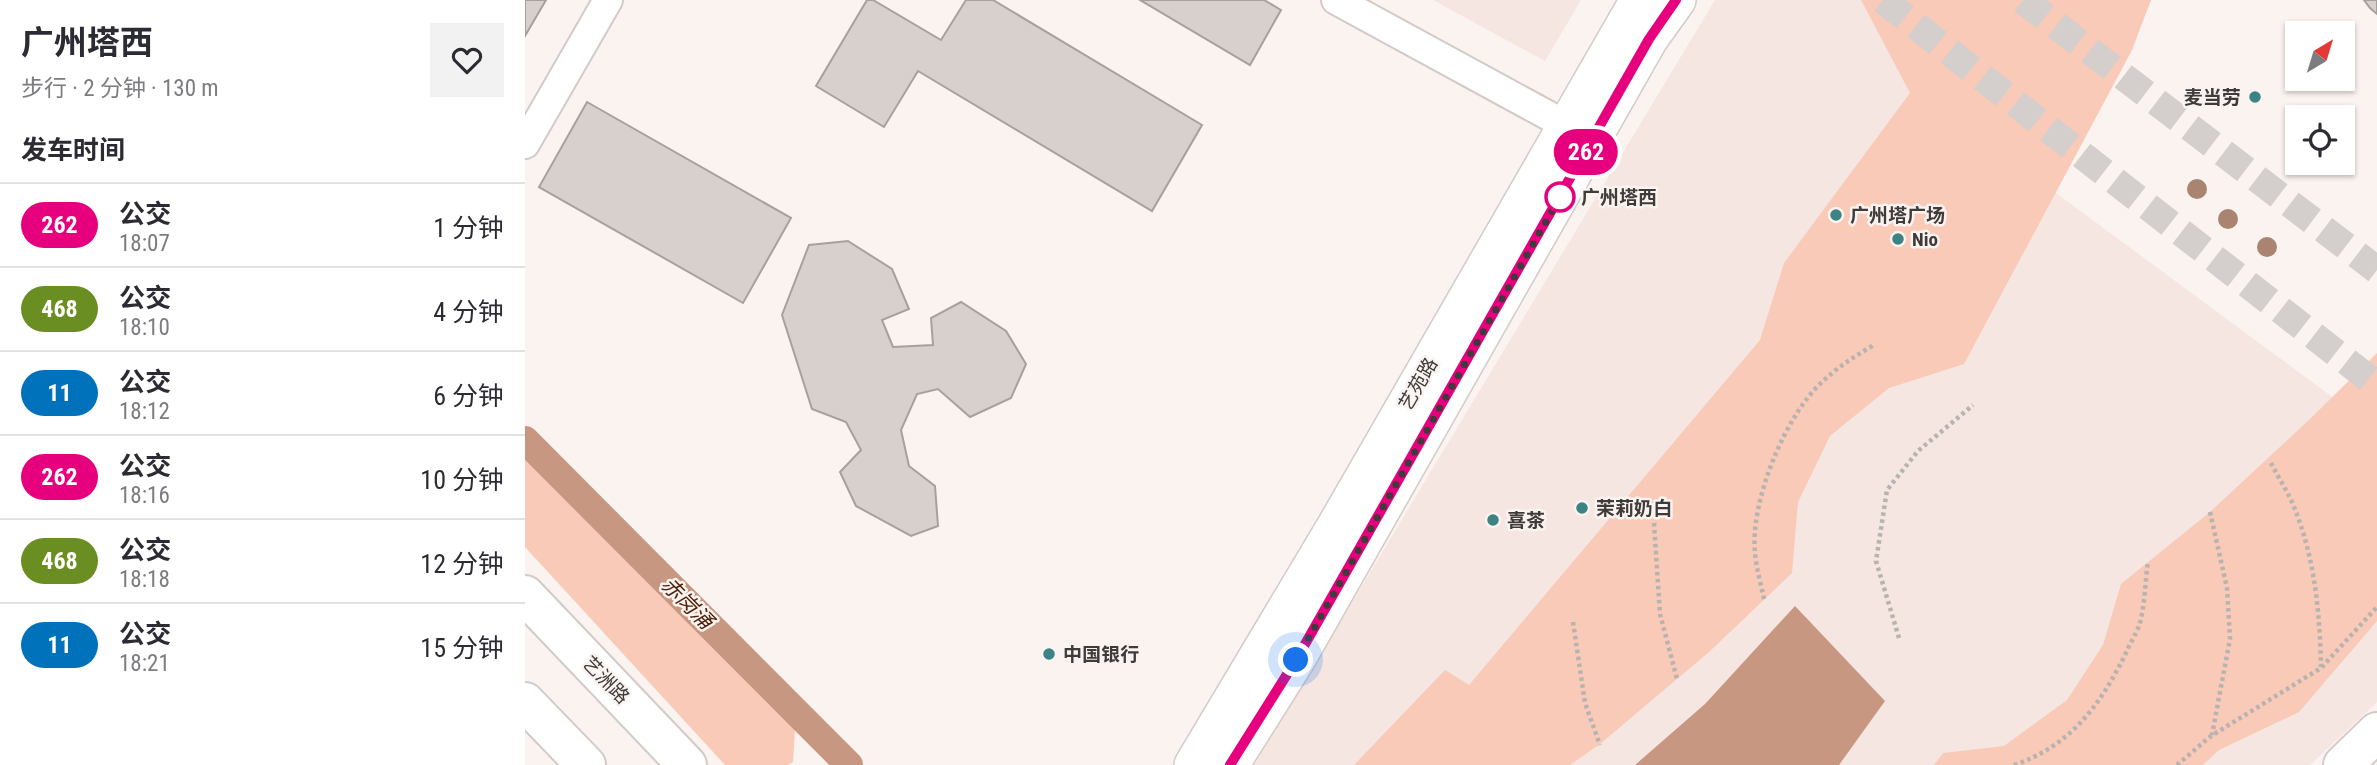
<!DOCTYPE html>
<html lang="zh">
<meta charset="utf-8">
<style>
body{margin:0;font-family:"Roboto Condensed","Noto Sans SC",sans-serif;background:#f2f2f3;color:#2b2b33;height:100vh;display:flex;flex-direction:column;font-size:26px;white-space:nowrap}
*{box-sizing:border-box;margin:0}
p{font-size:23px;color:#7c7c81}
.icon{flex:none;width:38px;height:38px;fill:none;stroke:currentColor;stroke-width:2;stroke-linecap:round;stroke-linejoin:round}
.map{position:relative;flex:1;overflow:hidden}
.details{display:flex;flex-direction:column;background:#fff;width:525px}
.details>*{flex:none}
.badge{padding:0 14px;border-radius:23px;font-size:24px;line-height:46px}
.needle{width:46px;rotate:38deg}
.tools{position:absolute;left:1760px;top:21px;display:grid;gap:14px}
.tools a{display:grid;place-items:center;width:70px;height:70px;border-radius:0px;background:#fff;box-shadow:0 2px 5px #0004;font-size:35px}
.you{position:absolute;width:35px;height:35px;margin:-18px;border:5px solid #fff;border-radius:50%;background:#1a73e8;box-shadow:0 0 0 10px #1a73e833}
.map>.badge{position:absolute;translate:-50% -50%;box-shadow:0 0 0 4px #fff}
h2{padding:0 21px;font-size:26px;line-height:63px}
.round{display:grid;place-items:center;flex:none;width:74px;height:74px;border-radius:0px;background:#f2f2f3}
.summary{display:flex;align-items:center;justify-content:space-between;height:119px;padding:0 21px}
h1{font-size:33px;font-weight:700;line-height:52px}
ul{padding:0;list-style:none}
li{display:flex;align-items:center;gap:21px;height:84px;padding:0 21px;border-top:2px solid #e1e1e2}
li div{flex:1}
li b{display:block;font-size:26px}
li em{font-style:normal}
li .badge{min-width:77px;font-weight:700;text-align:center}
main{display:flex;flex:1;min-height:0}
.map>svg:first-child{display:block}
</style>
<main>
<section class="details">
<div class="summary"><div><h1>广州塔西</h1><p>步行 · 2 分钟 · 130 m</p></div><a class="round"><svg class="icon" aria-label="heart" viewBox="0 0 24 24"><path d="M12 20l-8-8c-3-5 5-10 8-4 3-6 11-1 8 4z"/></svg></a></div>
<h2>发车时间</h2>
<ul>
<li><span class="badge" style="background:#e6007e;color:#fff">262</span><div><b>公交</b><p>18:07</p></div><em>1 分钟</em></li>
<li><span class="badge" style="background:#6b8e23;color:#fff">468</span><div><b>公交</b><p>18:10</p></div><em>4 分钟</em></li>
<li><span class="badge" style="background:#0072bc;color:#fff">11</span><div><b>公交</b><p>18:12</p></div><em>6 分钟</em></li>
<li><span class="badge" style="background:#e6007e;color:#fff">262</span><div><b>公交</b><p>18:16</p></div><em>10 分钟</em></li>
<li><span class="badge" style="background:#6b8e23;color:#fff">468</span><div><b>公交</b><p>18:18</p></div><em>12 分钟</em></li>
<li><span class="badge" style="background:#0072bc;color:#fff">11</span><div><b>公交</b><p>18:21</p></div><em>15 分钟</em></li>
</ul>
</section>
<div class="map">
<svg width="1852" height="765" viewBox="0 0 1852 765">
<rect width="100%" height="100%" fill="#faf3f0"/>
<g fill="#f5e6e1">
<polygon points="908,0 1056,0 1020,61"/>
<polygon points="1190,0 1454,0 1386,86 1852,430 1852,702 1785,765 729,765"/>
</g>
<g fill="#f8cab7">
<polygon points="1336,0 1626,0 1607,50 1439,364 1364,388 1305,436 1273,502 1267,573 1184,652 1075,744 1045,765 829,765 920,670 944,685 1235,340 1259,263 1385,93"/>
<polygon points="1852,353 1852,621 1774,712 1694,750 1678,765 1409,765 1418,753 1479,746 1542,700 1578,645 1596,584 1685,512 1785,419"/>
<polygon points="0,457 270,729 268,762 263,765 200,765 0,547"/>
</g>
<polygon fill="#c89782" points="1270,606 1360,701 1314,765 1110,765 1180,704"/>
<g fill="none" stroke-linecap="round" stroke-linejoin="round">
<polyline stroke="#c89782" stroke-width="28" points="0,440 324,765"/>
</g>
<g fill="#d7d0cd" stroke="#a7a09d" stroke-width="2">
<polygon points="0,0 21,0 0,36"/>
<polygon points="342,0 348,0 416,40 441,0 468,0 677,125 627,211 393,71 359,127 291,86"/>
<polygon points="615,0 739,0 756,10 725,65"/>
<polygon points="1839,0 1852,0 1852,14 1845,8"/>
<polygon points="62,102 266,218 218,303 14,187"/>
<polygon points="323,241 367,269 384,309 357,320 368,347 408,345 406,318 436,302 481,331 501,364 486,398 445,417 413,389 392,394 376,430 384,466 410,486 413,526 386,536 331,506 315,472 336,450 321,422 287,409 257,315 284,245"/>
</g>
<g fill="none" stroke-linecap="round" stroke-linejoin="round">
<g stroke="#d4cecc" stroke-width="28" stroke-dasharray="28 14" stroke-linecap="butt">
<polyline points="1358,0 1852,385"/>
<polyline points="1498,0 1852,270"/>
</g>
<defs>
<g id="minor">
<polyline points="811,0 1059,135"/>
<polyline points="0,144 83,0"/>
</g>
<g id="tertiary">
<polyline points="668,765 812,524 1114,0"/>
<polyline points="705,765 771,660 1124,39 1152,0"/>
</g>
<g id="secondary">
<polyline points="0,595 162,765"/>
<polyline points="0,702 61,765"/>
<polyline points="1818,765 1852,732"/>
</g>
</defs>
<use href="#minor" stroke="#d2cbc8" stroke-width="32"/>
<use href="#tertiary" stroke="#d2cbc8" stroke-width="40"/>
<use href="#secondary" stroke="#d2cbc8" stroke-width="42"/>
<g stroke="#b8b2b0" stroke-width="4.5" stroke-dasharray="3.5 3.5" stroke-linecap="butt">
<path d="M1746,463c8,16 19,32 25,49 19,49 24,103 25,155"/>
<polyline points="1685,512 1702,588 1705,639 1687,735"/>
<polyline points="1129,523 1135,614 1152,679"/>
<path d="M1239,599c-3,-15 -8,-31 -9,-47 -5,-50 30,-136 67,-170 16,-15 33,-26 52,-37"/>
<polyline points="1048,622 1060,703 1075,745"/>
<polyline points="1374,638 1351,561 1362,490 1393,451 1448,405"/>
<path d="M1489,765c56,-19 85,-58 111,-110 4,-10 10,-19 14,-29 6,-19 6,-44 9,-64"/>
<polyline points="1652,765 1686,736 1796,668 1852,607"/>
</g>
<use href="#minor" stroke="#fff" stroke-width="28"/>
<use href="#tertiary" stroke="#fff" stroke-width="37"/>
<use href="#secondary" stroke="#fff" stroke-width="38"/>
</g>
<g fill="#a88471">
<circle cx="1672" cy="189" r="10"/>
<circle cx="1703" cy="219" r="10"/>
<circle cx="1742" cy="247" r="10"/>
</g>
<g fill="none" stroke-linecap="round" stroke-linejoin="round">
<defs>
<polyline id="line" points="705,765 771,660 1124,39 1151,0"/>
</defs>
<use href="#line" stroke="#fff" stroke-width="16"/>
<use href="#line" stroke="#e6007e" stroke-width="10"/>
<polyline stroke="#3e3b3a" stroke-width="7" stroke-dasharray="0 12.6" points="771,660 1035,197"/>
</g>
<g fill="#3b8483" stroke="#faf3f0" stroke-width="2.5">
<circle cx="1730" cy="97" r="7"/>
<circle cx="1311" cy="215" r="7"/>
<circle cx="1373" cy="239" r="7"/>
<circle cx="1057" cy="508" r="7"/>
<circle cx="968" cy="520" r="7"/>
<circle cx="524" cy="654" r="7"/>
</g>
<circle fill="#fff" stroke="#e6007e" stroke-width="3.5" cx="1035" cy="197" r="14"/>
<g text-anchor="middle" dominant-baseline="central" stroke-width="5" stroke-linejoin="round" paint-order="stroke">
<g font-size="19" font-weight="bold" fill="#3e3b3a" stroke="#faf3f0" text-anchor="start">
<text x="1716" y="97" text-anchor="end">麦当劳</text>
<text x="1325" y="215">广州塔广场</text>
<text x="1387" y="239">Nio</text>
<text x="1071" y="508">茉莉奶白</text>
<text x="982" y="520">喜茶</text>
<text x="538" y="654">中国银行</text>
</g>
<g font-size="19" font-weight="bold" fill="#3e3b3a" stroke="#faf3f0" text-anchor="start">
<text x="1056" y="197">广州塔西</text>
</g>
<g font-size="19" fill="#3e3b3a" stroke="#faf3f0">
<text transform="translate(893 384) rotate(-60)">艺苑路</text>
<text transform="translate(81 680) rotate(46)">艺洲路</text>
</g>
<g font-size="21" font-style="italic" fill="#4f210a" stroke="#faf3f0">
<text transform="translate(162 603) rotate(45)">赤岗涌</text>
</g>
</g>
</svg>
<div class="tools">
<a><svg class="needle" viewBox="-14 -14 28 28"><path d="M0-13l5 13h-10z" fill="#e53935"/><path d="M0 13l5-13h-10z" fill="#7c7c81"/></svg></a>
<a><svg class="icon" aria-label="locate" viewBox="0 0 24 24"><circle cx="12" cy="12" r="6"/><path d="M12 2v4M12 18v4M2 12h4M18 12h4"/></svg></a>
</div>
<div class="you" style="left:771px;top:660px"></div>
<b class="badge" style="left:1061px;top:152px;background:#e6007e;color:#fff">262</b>
</div>
</main>
